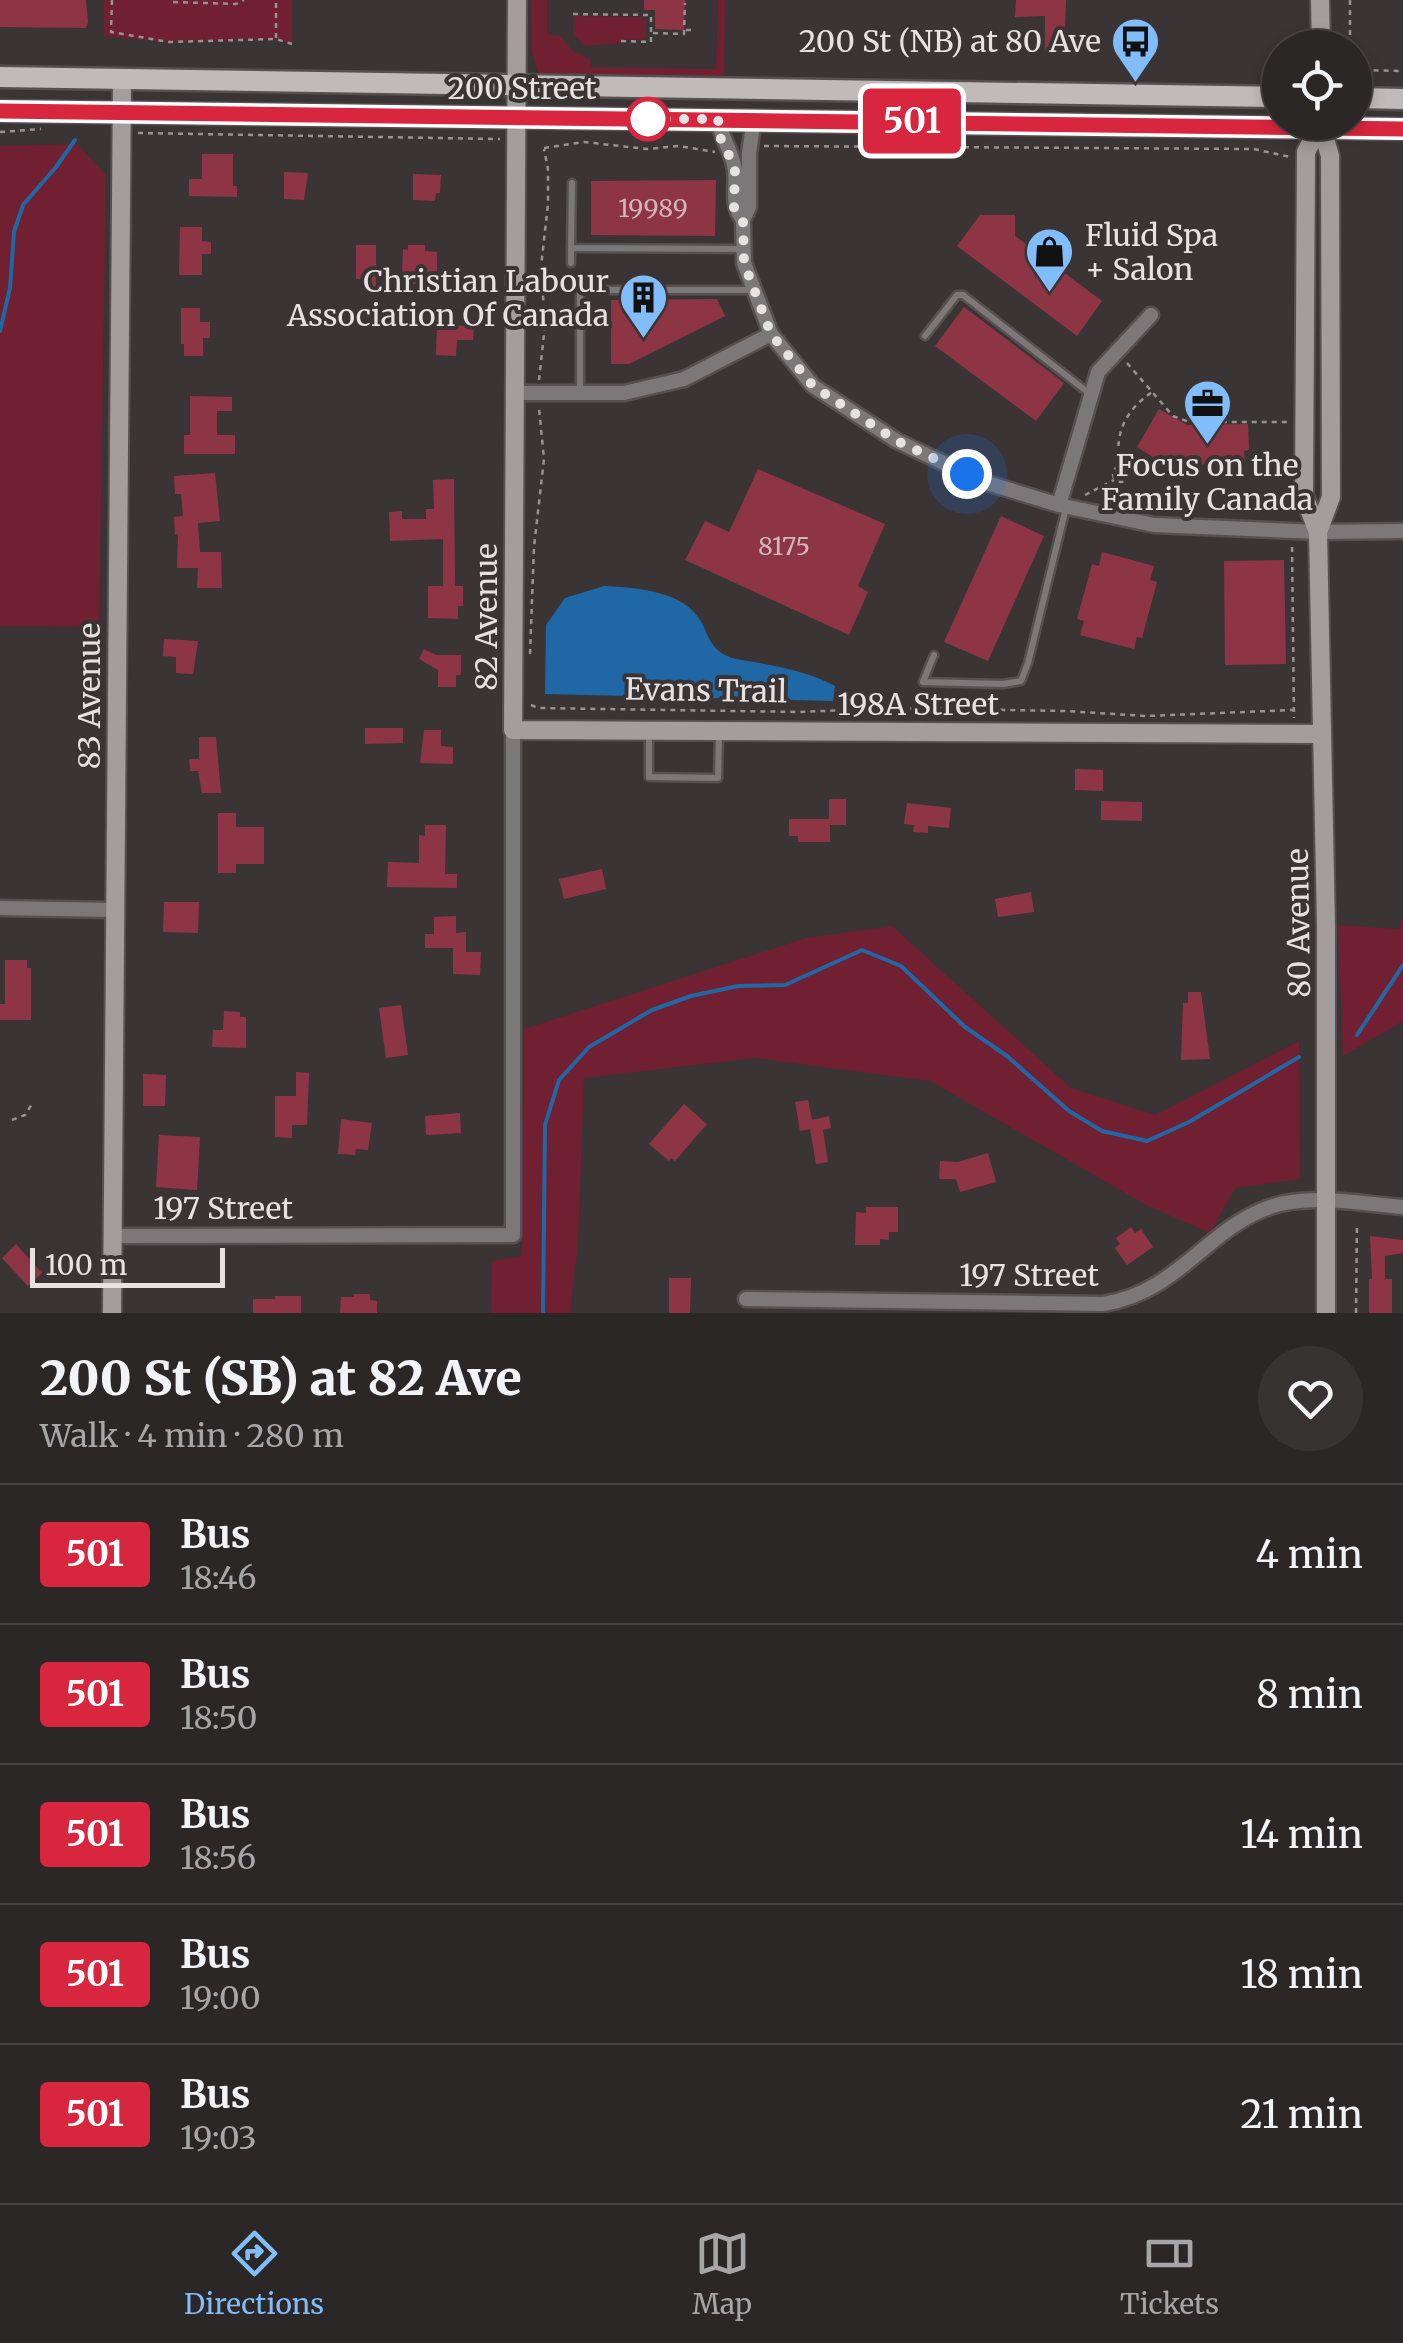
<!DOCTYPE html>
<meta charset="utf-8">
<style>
body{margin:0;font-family:Merriweather,serif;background:#383333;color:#f1f3f6;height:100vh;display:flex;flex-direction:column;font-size:38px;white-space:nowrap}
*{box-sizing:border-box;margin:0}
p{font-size:32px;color:#a6a5a7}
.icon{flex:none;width:55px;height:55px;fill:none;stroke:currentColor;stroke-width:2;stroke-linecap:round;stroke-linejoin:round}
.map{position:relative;height:1313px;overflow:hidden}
.drawer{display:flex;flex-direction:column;background:#2c2727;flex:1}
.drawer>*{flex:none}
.badge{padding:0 20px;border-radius:8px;font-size:35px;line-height:65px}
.buttons{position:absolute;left:1262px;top:30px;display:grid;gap:20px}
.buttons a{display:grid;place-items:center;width:110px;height:110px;border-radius:50%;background:#2c2727;box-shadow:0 5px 15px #0003,0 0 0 2px #484444;font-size:50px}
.scale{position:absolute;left:30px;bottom:25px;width:195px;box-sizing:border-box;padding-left:10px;border:5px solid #e7e2e2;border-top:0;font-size:28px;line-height:35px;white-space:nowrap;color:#e7e2e2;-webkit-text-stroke:8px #3b3434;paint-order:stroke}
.you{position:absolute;width:50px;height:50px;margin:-25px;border:8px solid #fff;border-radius:50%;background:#1a73e8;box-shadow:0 0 0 15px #1a73e833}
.map>.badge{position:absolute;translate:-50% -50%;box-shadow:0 0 0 5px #fff}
.round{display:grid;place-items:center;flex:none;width:105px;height:105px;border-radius:52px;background:#383333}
.summary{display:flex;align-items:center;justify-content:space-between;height:170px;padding:0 40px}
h1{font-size:48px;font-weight:800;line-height:75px}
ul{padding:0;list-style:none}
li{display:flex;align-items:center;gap:30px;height:140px;padding:0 40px;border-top:2px solid #484444}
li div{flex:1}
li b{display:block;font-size:38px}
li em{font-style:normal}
li .badge{min-width:110px;font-weight:700;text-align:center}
.tabs{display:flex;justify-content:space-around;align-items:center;height:140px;border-top:2px solid #484444;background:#2c2727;font-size:28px;color:#a6a5a7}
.tabs a{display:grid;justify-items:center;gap:5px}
.tabs .active{color:#80bdfa}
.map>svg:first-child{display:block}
</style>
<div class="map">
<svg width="1403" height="1313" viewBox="0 0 1403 1313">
<rect width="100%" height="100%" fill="#3b3434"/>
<g fill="#702030">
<polygon points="104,0 292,0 292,44 276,39 169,42 104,36"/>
<polygon points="531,0 547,0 547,34 560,36 573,51 590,59 591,67 716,69 718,0 725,0 724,81 539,76 532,52"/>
<polygon points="573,16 642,17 646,20 646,36 643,40 622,39 621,43 585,46 573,34"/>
<polygon points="77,144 106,175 99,627 0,626 0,146"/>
<polygon points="1403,920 1403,1021 1343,1056 1338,925 1398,929"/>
<polygon points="892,926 1071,1088 1155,1115 1299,1041 1300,1179 1235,1188 1210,1233 1148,1206 930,1081 755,1058 584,1078 578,1242 570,1313 491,1313 492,1261 521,1256 524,1029 806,938"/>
</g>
<path fill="#2067a6" d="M604,586c33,2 80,4 98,37 6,12 8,23 21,31 10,6 26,7 37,9 26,5 52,10 75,23l-2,15 -288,-7 1,-69 19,-27z"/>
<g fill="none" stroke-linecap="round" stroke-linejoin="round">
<g stroke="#2067a6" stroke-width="4">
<polyline points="0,331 10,288 14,232 23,205 56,167 75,140"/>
<polyline points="1357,1035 1403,965"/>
<polyline points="543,1313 545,1125 559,1080 589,1047 652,1010 691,996 738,986 785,985 862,950 901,966 965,1027 1007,1056 1069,1111 1102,1131 1147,1141 1189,1122 1299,1057"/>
</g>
</g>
<g fill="#8e3545">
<polygon points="0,0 86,0 88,22 86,28 0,27"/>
<polygon points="644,0 685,0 684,30 655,29 655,10 644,10"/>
<polygon points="1016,0 1066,0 1064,52 1045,52 1045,16 1015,17"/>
<polygon points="202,154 233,154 233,186 237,186 237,197 189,196 189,179 202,179"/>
<polygon points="284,172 308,173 304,200 284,199"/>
<polygon points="413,174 441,175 440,193 436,193 435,201 413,200"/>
<polygon points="716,180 715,236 591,235 591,181"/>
<polygon points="980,215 1015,215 1015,236 1102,301 1077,336 957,246"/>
<polygon points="180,227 202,227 202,241 211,242 211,254 202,254 202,275 179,275"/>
<polygon points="356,245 376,245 376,288 361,287 361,279 356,279"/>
<polygon points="408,245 425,245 425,251 437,252 437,284 413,284 414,277 402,277 403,249 408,250"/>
<polygon points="717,299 725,316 629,364 611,364 611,300"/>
<polygon points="964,307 1064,383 1036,421 935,346"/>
<polygon points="181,308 200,308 200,322 210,322 210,338 203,338 203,356 184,356 184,344 181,344"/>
<polygon points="437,325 474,326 473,340 457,340 456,356 436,355"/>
<polygon points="190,396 232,397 232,411 217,411 217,435 235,435 235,454 184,454 184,435 190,435"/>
<polygon points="1159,409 1187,425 1248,424 1249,450 1244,451 1245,463 1167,466 1137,447"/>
<polygon points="758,469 885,524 858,586 868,592 849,635 685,560 705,521 729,532"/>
<polygon points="215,473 220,521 198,523 200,552 221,552 222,588 197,588 198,568 177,568 178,534 175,535 174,517 183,516 181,494 175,494 174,476"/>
<polygon points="454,479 455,586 463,586 463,606 458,606 458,619 428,618 428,586 443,586 443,539 390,541 389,512 402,511 402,519 426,519 426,509 434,509 433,480"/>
<polygon points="1001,516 1044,536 988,661 944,642"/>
<polygon points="1102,552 1154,566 1150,580 1157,582 1142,638 1137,637 1134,649 1080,635 1084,621 1077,619 1092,564 1099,566"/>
<polygon points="1284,560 1286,664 1225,665 1224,561"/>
<polygon points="164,639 198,641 193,674 176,673 176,657 163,656"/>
<polygon points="424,649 436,655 461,655 461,675 456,675 456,687 438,687 438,670 419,659"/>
<polygon points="365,728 403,728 403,743 365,744"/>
<polygon points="424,730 441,730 441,746 453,747 453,764 420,763"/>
<polygon points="199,737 216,737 221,793 202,793 198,771 190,771 189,759 199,759"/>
<polygon points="1075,769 1103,770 1103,791 1075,790"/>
<polygon points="829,799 846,799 846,825 830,825 830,842 798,842 798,836 789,836 789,819 829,819"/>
<polygon points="1101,801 1142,802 1142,821 1101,820"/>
<polygon points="907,803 951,808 949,828 928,826 928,833 913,832 914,825 904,824"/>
<polygon points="218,813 236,813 236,827 264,827 264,864 236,864 236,873 218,873"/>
<polygon points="425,825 446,825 445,874 457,874 457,888 387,887 388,862 419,863 419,835 425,836"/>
<polygon points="602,869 606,889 564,899 559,879"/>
<polygon points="1031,892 1034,912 998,917 995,899"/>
<polygon points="164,902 199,902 198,933 163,932"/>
<polygon points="456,916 456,933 466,932 466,952 481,952 480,975 453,974 453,948 425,948 425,934 434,934 434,917"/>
<polygon points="5,960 27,960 27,968 31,968 31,1020 0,1020 0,1004 5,1004"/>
<polygon points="1188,992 1201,992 1210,1059 1181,1060 1183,1003 1188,1003"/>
<polygon points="401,1005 408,1055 386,1058 379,1008"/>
<polygon points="224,1011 240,1012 240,1017 246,1017 246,1048 212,1047 213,1030 223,1030"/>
<polygon points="296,1072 309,1073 307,1125 292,1125 292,1138 275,1137 275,1096 296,1096"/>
<polygon points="143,1074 166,1075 165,1106 143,1106"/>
<polygon points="808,1100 812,1120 829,1116 831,1128 823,1130 828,1162 816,1164 810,1129 800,1131 795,1102"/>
<polygon points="684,1104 707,1124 675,1161 671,1158 669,1161 649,1144"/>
<polygon points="460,1113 461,1133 426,1135 425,1116"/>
<polygon points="341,1119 372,1123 368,1150 356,1149 355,1155 338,1154"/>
<polygon points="159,1135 200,1137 197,1190 156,1187"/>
<polygon points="988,1153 996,1182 960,1192 956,1179 939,1179 940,1161 958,1162"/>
<polygon points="866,1207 898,1207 898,1232 889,1232 889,1240 880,1239 880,1245 855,1245 856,1212 866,1213"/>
<polygon points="1131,1227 1135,1233 1141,1229 1153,1247 1127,1265 1115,1248 1120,1244 1116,1238"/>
<polygon points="1370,1236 1403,1240 1403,1253 1385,1256 1385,1279 1392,1279 1392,1313 1369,1313 1369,1279 1372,1279"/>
<polygon points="16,1244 42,1273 28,1286 2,1258"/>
<polygon points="669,1278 691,1278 690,1313 669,1313"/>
<polygon points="354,1294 370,1294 370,1300 377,1301 377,1313 340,1313 341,1297 354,1297"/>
<polygon points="275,1296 301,1296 301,1313 253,1313 253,1299 275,1299"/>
</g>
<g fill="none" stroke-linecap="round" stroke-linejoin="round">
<defs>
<g id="lane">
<polyline points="572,183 571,248 742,249"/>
<polyline points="571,263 571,248"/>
<polyline points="925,336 957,295 963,295 1090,394"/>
<polyline points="580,393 580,290 753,290"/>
<polyline points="934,655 923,682 1003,684 1021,681 1028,663 1066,508"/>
<polyline points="649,732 649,777 718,778 719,734"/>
</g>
<g id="street">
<path d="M718,119c3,18 12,29 16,46 5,21 -5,37 9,55"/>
<polyline points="754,119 749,153 749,207 743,220 744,263 771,334 813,386 897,441 984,482 1059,505 1154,525 1318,532 1403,531"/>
<polyline points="514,393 624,393 684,379 771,334"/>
<polyline points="1059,505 1098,372 1151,315"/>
<polyline points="0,908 115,910"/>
<polyline points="113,1236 513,1235 513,730"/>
<path d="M746,1299l357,5c76,-12 103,-75 167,-97 41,-14 91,-3 133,0"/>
</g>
<g id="secondary">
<polyline points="517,0 513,730 1322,734"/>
<polyline points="1320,0 1321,48"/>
<polyline points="1319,127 1306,152 1304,496 1318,532 1326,926 1326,1313"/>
<polyline points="1318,532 1331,497 1330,156 1320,122"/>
<polyline points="112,1313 122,79"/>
</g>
<g id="primary">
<polyline points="0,77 1280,97"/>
<polyline points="1355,98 1403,99"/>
<polyline points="0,111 1403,129"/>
</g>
</defs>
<use href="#lane" stroke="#575050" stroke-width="11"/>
<use href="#street" stroke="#575050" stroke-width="19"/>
<use href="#secondary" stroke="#575050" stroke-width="22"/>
<use href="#primary" stroke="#575050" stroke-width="25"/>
<g stroke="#989292" stroke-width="2.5" stroke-dasharray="5 5" stroke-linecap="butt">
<polyline points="112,0 111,32 169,42 276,39 292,44"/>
<polyline points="1350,0 1350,48"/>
<polyline points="173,2 236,4 244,0"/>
<polyline points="573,14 651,15 651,42 621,41"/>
<polyline points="686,30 695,30"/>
<polyline points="653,33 684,34 685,3"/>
<polyline points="276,38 276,0"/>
<polyline points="1355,66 1360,70 1403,71"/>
<polyline points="0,132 41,129"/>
<polyline points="138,133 500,139"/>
<polyline points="764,146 1254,149 1290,157"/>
<polyline points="544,148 584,142 647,149 679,146 715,152"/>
<polyline points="1127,363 1173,416 1189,422 1288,422"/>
<polyline points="539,380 545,325 541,267 548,204 548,169 544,149"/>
<path d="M1120,466c-6,-33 5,-55 32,-74"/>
<circle cx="1121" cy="474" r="8"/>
<polyline points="1085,495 1114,480"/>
<polyline points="1292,547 1294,718"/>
<polyline points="530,654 534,547 544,459 539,408"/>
<polyline points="531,705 538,708 800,712 892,708 1066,711 1146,716 1293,710"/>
<polyline points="12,1120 25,1115 32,1104"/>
<polyline points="1356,1313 1357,1223"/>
</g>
<use href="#lane" stroke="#7c7879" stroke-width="6"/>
<use href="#street" stroke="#7c7879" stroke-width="14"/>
<use href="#secondary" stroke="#a39d9e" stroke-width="18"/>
<use href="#primary" stroke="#c1baba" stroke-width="20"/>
</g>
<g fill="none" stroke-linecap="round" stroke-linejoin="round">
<defs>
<polyline id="line" points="0,111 1403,129"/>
</defs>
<use href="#line" stroke="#fff" stroke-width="22"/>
<use href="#line" stroke="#d7263d" stroke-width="15"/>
<polyline stroke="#e7e2e2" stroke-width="10" stroke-dasharray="0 18" points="648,119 718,119 721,140 735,167 734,208 743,220 744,263 771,334 813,386 897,441 967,474"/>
</g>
<defs>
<symbol id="bus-pin" viewBox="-11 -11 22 30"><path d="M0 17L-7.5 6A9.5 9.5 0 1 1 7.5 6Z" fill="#80bdfa" stroke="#3b3434"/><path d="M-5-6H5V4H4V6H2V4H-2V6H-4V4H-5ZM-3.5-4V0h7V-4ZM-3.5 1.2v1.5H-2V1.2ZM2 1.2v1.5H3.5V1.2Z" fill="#111"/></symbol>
<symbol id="shop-pin" viewBox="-11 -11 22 30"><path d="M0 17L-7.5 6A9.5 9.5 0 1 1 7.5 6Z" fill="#80bdfa" stroke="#3b3434"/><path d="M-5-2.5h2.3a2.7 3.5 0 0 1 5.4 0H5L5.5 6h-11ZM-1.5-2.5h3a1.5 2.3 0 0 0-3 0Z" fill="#111"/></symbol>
<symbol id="building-pin" viewBox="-11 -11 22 30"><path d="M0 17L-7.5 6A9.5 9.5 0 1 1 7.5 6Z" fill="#80bdfa" stroke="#3b3434"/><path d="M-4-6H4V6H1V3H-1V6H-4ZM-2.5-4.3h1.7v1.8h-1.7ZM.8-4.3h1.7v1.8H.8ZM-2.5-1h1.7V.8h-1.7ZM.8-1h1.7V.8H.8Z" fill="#111"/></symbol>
<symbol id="office-pin" viewBox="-11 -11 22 30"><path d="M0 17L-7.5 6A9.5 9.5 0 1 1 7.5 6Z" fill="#80bdfa" stroke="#3b3434"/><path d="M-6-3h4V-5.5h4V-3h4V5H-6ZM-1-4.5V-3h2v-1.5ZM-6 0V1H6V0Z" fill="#111"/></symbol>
</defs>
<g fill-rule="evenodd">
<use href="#bus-pin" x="1108" y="14" width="55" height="75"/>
<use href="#shop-pin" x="1022" y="224" width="55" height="75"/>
<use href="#building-pin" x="616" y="270" width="55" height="75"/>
<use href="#office-pin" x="1180" y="376" width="55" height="75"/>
</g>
<circle fill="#fff" stroke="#d7263d" stroke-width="5" cx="648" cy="119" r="20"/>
<g text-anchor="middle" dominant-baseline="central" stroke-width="8" stroke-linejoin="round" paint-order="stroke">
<g font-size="25" fill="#d1b7bb">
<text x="653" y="208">19989</text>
<text x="784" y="546">8175</text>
</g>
<g font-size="30" fill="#e7e2e2" stroke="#3b3434" text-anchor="end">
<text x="1101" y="41">200 St (NB) at 80 Ave</text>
<text x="1085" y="235" text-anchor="start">Fluid Spa<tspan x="1085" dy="34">+ Salon</tspan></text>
<text x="609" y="281">Christian Labour<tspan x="609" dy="34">Association Of Canada</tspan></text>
<text x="1207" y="465" text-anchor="middle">Focus on the<tspan x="1207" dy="34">Family Canada</tspan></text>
</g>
<g font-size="30" fill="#e7e2e2" stroke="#3b3434">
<text x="522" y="88">200 Street</text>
<text transform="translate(486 617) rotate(-90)">82 Avenue</text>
<text transform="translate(706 690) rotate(1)">Evans Trail</text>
<text transform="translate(89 696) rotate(-90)">83 Avenue</text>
<text x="918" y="704">198A Street</text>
<text transform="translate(1298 923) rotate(-91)">80 Avenue</text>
<text x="223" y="1208">197 Street</text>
<text x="1029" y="1275">197 Street</text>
</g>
</g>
</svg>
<div class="buttons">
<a><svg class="icon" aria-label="locate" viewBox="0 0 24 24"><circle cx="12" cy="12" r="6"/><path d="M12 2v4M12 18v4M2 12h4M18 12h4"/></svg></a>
</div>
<div class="scale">100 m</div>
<div class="you" style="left:967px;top:474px"></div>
<b class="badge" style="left:912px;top:121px;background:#d7263d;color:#fff">501</b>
</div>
<section class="drawer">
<div class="summary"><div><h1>200 St (SB) at 82 Ave</h1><p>Walk · 4 min · 280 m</p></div><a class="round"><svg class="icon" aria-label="heart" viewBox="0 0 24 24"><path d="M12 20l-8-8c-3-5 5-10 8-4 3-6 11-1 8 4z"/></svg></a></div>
<ul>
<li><span class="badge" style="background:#d7263d;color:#fff">501</span><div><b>Bus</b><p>18:46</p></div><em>4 min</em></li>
<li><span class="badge" style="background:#d7263d;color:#fff">501</span><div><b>Bus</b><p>18:50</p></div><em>8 min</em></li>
<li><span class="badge" style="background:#d7263d;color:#fff">501</span><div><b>Bus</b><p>18:56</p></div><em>14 min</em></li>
<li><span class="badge" style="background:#d7263d;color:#fff">501</span><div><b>Bus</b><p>19:00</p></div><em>18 min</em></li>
<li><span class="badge" style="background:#d7263d;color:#fff">501</span><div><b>Bus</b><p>19:03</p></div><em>21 min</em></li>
</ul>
</section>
<nav class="tabs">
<a class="active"><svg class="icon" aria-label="directions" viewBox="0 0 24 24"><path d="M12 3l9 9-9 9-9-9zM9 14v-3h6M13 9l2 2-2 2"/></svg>Directions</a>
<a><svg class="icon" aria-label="map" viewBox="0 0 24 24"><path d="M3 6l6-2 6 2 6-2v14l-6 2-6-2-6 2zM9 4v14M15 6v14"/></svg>Map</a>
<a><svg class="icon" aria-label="tickets" viewBox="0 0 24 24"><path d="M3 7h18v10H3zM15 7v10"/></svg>Tickets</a>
</nav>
